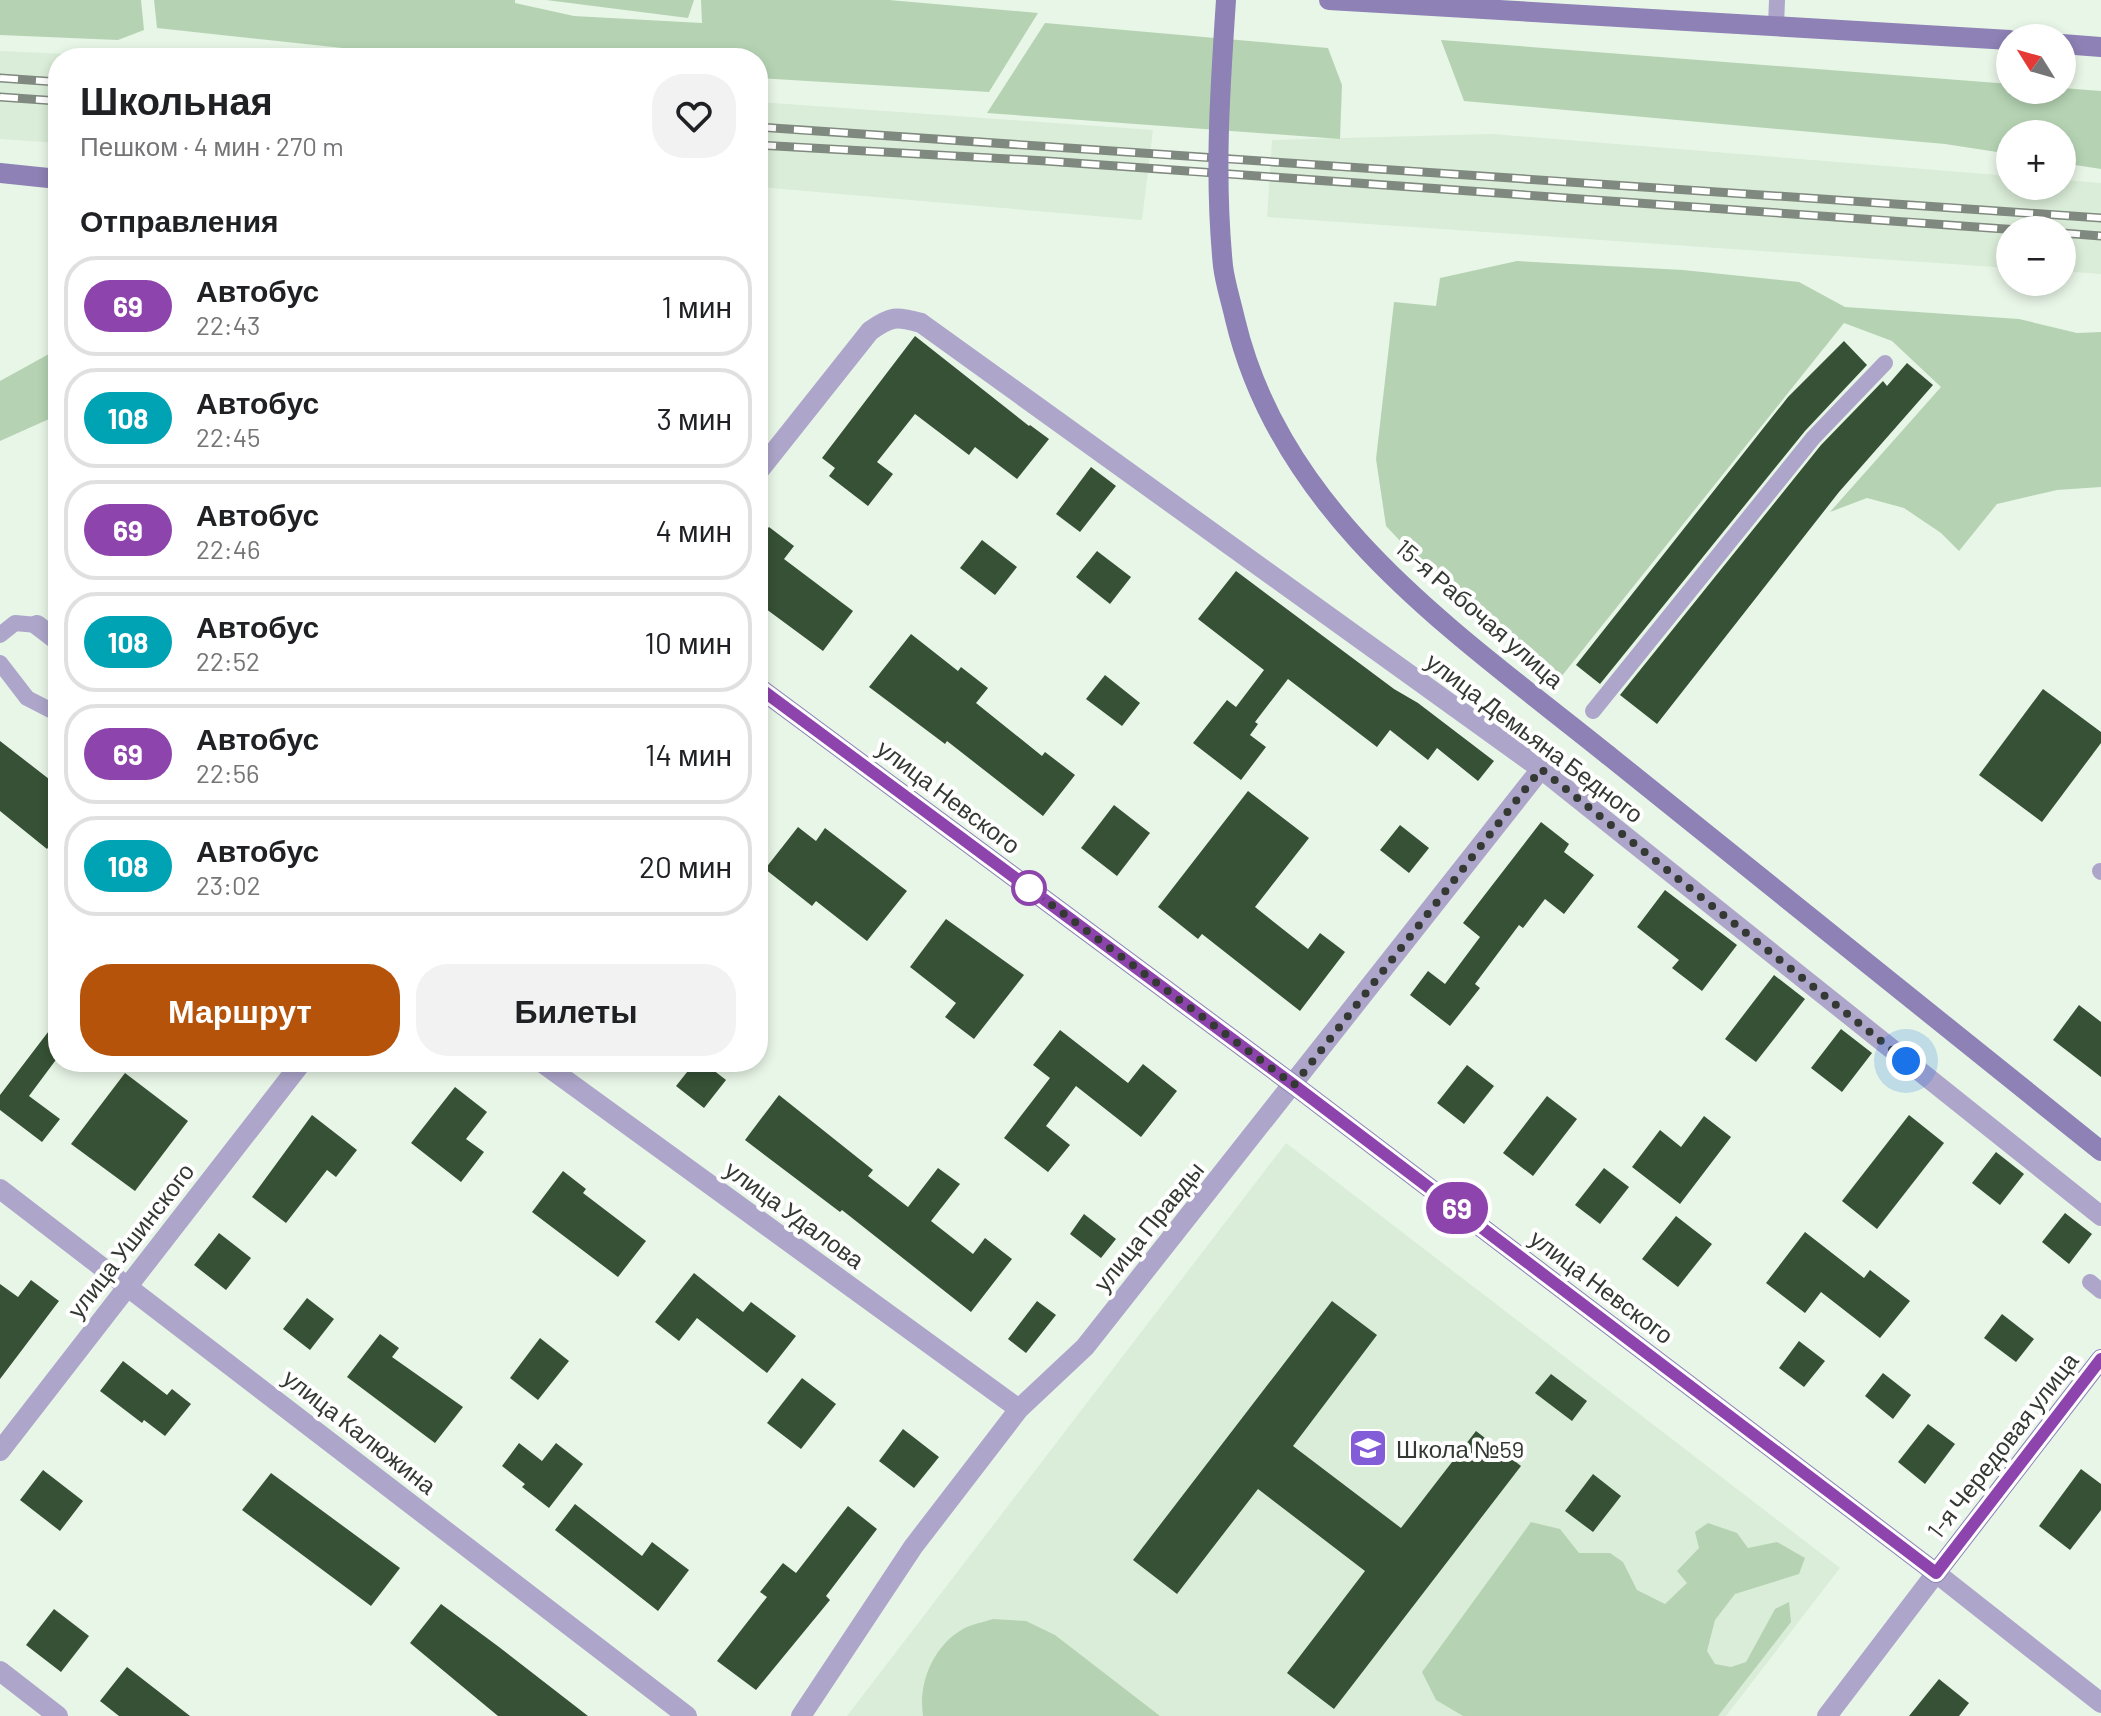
<!DOCTYPE html>
<html lang="ru">
<meta charset="utf-8">
<style>
body{margin:0;font-family:Barlow,sans-serif;background:#f2f2f2;color:#202124;height:100vh;display:flex;flex-direction:column;font-size:30px;white-space:nowrap}
*{box-sizing:border-box;margin:0}
p{font-size:26px;color:#757577}
.icon{flex:none;width:44px;height:44px;fill:none;stroke:currentColor;stroke-width:2;stroke-linecap:round;stroke-linejoin:round}
.map{position:relative;flex:1;overflow:hidden}
.side{position:absolute;left:48px;top:48px;width:720px;height:1024px;display:flex;flex-direction:column;background:#fff;border-radius:32px;box-shadow:0 4px 12px #0003}
.side>*{flex:none}
.badge{padding:0 16px;border-radius:26px;font-size:28px;line-height:52px}
.needle{width:52px;rotate:307deg}
.controls{position:absolute;left:1996px;top:24px;display:grid;gap:16px}
.controls a{display:grid;place-items:center;width:80px;height:80px;border-radius:50%;background:#fff;box-shadow:0 4px 12px #0003;font-size:40px}
.you{position:absolute;width:40px;height:40px;margin:-20px;border:6px solid #fff;border-radius:50%;background:#1a73e8;box-shadow:0 0 0 12px #1a73e833}
.map>.badge{position:absolute;translate:-50% -50%;box-shadow:0 0 0 4px #fff}
h2{padding:0 32px;font-size:30px;line-height:72px}
.round{display:grid;place-items:center;flex:none;width:84px;height:84px;border-radius:32px;background:#f2f2f2}
.head{display:flex;align-items:center;justify-content:space-between;height:136px;padding:0 32px}
h1{font-size:38px;font-weight:600;line-height:60px}
.primary-button{display:flex;gap:16px;margin-top:auto;padding:16px 32px}
.primary-button a{flex:1;height:92px;border-radius:32px;background:#b45309;color:#fff;font-size:32px;font-weight:600;line-height:92px;text-align:center}
.primary-button a+a{background:#f2f2f2;color:#202124}
ul{padding:0;list-style:none}
li{display:flex;align-items:center;gap:24px;height:100px;margin:0 16px 12px;padding:0 16px;border:4px solid #e0e0e0;border-radius:32px}
li div{flex:1}
li b{display:block;font-size:30px}
li em{font-style:normal}
li .badge{min-width:88px;font-weight:700;text-align:center}
.map>svg:first-child{display:block}
</style>
<div class="map">
<svg width="2101" height="1716" viewBox="0 0 2101 1716">
<rect width="100%" height="100%" fill="#e8f6e7"/>
<g fill="#daedd8">
<polygon points="0,51 89,55 126,58 58,58 58,143 0,139"/>
<polygon points="758,102 1153,130 1142,220 758,187"/>
<polygon points="1492,134 2010,176 2010,186 2062,186 2062,180 2101,183 2101,274 2062,271 2062,230 2010,230 2010,268 1267,217 1272,140"/>
<polygon points="1286,1143 1840,1568 1726,1716 847,1716"/>
</g>
<g fill="#b5d3b3">
<polygon points="0,0 141,0 144,30 118,40 0,35"/>
<polygon points="154,0 515,0 515,3 574,16 702,23 701,0 889,0 1038,13 989,92 758,78 758,58 436,58 157,28"/>
<polygon points="546,0 694,0 688,18"/>
<polygon points="1045,23 1328,48 1342,85 1340,139 987,113"/>
<polygon points="1441,40 2010,84 2010,90 2062,90 2062,88 2101,91 2101,169 2062,163 2062,134 2010,134 2010,154 1945,144 1464,101"/>
<polygon points="1517,261 1683,270 1799,282 1845,307 2019,319 2077,333 2101,332 2101,487 2057,490 1997,504 1959,551 1941,533 1904,508 1867,498 1830,512 1941,387 1892,341 1844,323 1561,677 1544,667 1481,612 1403,544 1386,526 1376,459 1394,302 1436,306 1440,278"/>
<polygon points="58,349 58,415 0,441 0,381"/>
<polygon points="1531,1522 1560,1529 1579,1553 1610,1553 1623,1562 1637,1590 1665,1604 1687,1583 1677,1571 1699,1548 1695,1532 1708,1523 1737,1533 1748,1548 1777,1542 1805,1558 1799,1574 1735,1594 1715,1620 1707,1651 1715,1664 1731,1667 1746,1662 1775,1609 1789,1602 1791,1622 1718,1716 1463,1716 1436,1700 1422,1672"/>
<path d="M993,1619l33,2 29,14 105,81h-237c-5,-33 10,-70 40,-87 9,-5 21,-7 30,-10z"/>
</g>
<g fill="#365135">
<polygon points="915,336 1029,426 1030,425 1049,439 1017,479 975,447 969,455 915,414 877,462 893,474 868,506 829,476 835,468 822,458"/>
<polygon points="1844,341 1867,365 1805,431 1600,684 1576,665 1788,397"/>
<polygon points="1907,363 1933,385 1839,492 1657,724 1620,695 1821,445 1883,381 1887,386"/>
<polygon points="1091,467 1116,486 1080,532 1056,514"/>
<polygon points="769,527 794,546 784,559 853,611 823,651 758,603 758,538"/>
<polygon points="982,540 1017,567 995,595 960,568"/>
<polygon points="1097,551 1131,577 1110,604 1076,577"/>
<polygon points="1236,571 1394,689 1418,703 1494,761 1478,781 1437,748 1428,760 1390,730 1377,747 1288,679 1255,722 1258,724 1250,735 1266,747 1241,780 1193,743 1227,700 1236,707 1264,670 1198,619"/>
<polygon points="911,634 958,671 961,667 988,688 976,703 1042,756 1045,752 1075,775 1043,816 947,741 945,744 869,687"/>
<polygon points="1105,675 1140,703 1122,726 1086,699"/>
<polygon points="2043,689 2101,732 2101,743 2042,822 1979,775"/>
<polygon points="0,741 58,786 58,834 47,849 0,811"/>
<polygon points="1248,791 1309,838 1255,907 1308,949 1320,933 1345,952 1300,1011 1202,934 1198,939 1158,907"/>
<polygon points="1114,805 1150,833 1117,876 1081,848"/>
<polygon points="1541,822 1569,844 1564,852 1594,875 1564,914 1545,899 1523,928 1519,925 1475,984 1480,988 1450,1026 1410,995 1428,971 1445,984 1480,937 1463,923"/>
<polygon points="1400,825 1429,848 1409,873 1380,850"/>
<polygon points="798,827 816,841 825,828 907,891 867,941 816,901 812,906 765,869"/>
<polygon points="1665,890 1737,945 1702,991 1672,968 1679,960 1637,927"/>
<polygon points="946,919 1024,975 974,1039 945,1017 956,1003 910,967"/>
<polygon points="1774,975 1805,999 1756,1062 1725,1039"/>
<polygon points="2079,1005 2101,1022 2101,1077 2053,1040"/>
<polygon points="58,1019 58,1057 29,1096 60,1119 42,1142 0,1110 0,1095"/>
<polygon points="1841,1029 1872,1053 1842,1092 1811,1068"/>
<polygon points="1060,1030 1128,1083 1143,1064 1177,1091 1141,1137 1076,1086 1046,1126 1070,1145 1048,1172 1004,1138 1050,1078 1033,1065"/>
<polygon points="695,1062 703,1062 726,1080 704,1108 676,1086"/>
<polygon points="1467,1065 1494,1086 1464,1124 1437,1103"/>
<polygon points="125,1073 188,1121 135,1191 71,1144"/>
<polygon points="455,1087 487,1112 466,1139 484,1152 461,1182 411,1143"/>
<polygon points="779,1095 873,1170 868,1176 908,1207 938,1168 960,1184 931,1221 973,1254 985,1238 1012,1259 971,1312 842,1210 840,1212 745,1140"/>
<polygon points="1547,1096 1577,1119 1533,1176 1503,1153"/>
<polygon points="312,1115 357,1150 336,1177 327,1170 286,1223 252,1197"/>
<polygon points="1909,1115 1944,1143 1877,1229 1842,1201"/>
<polygon points="1704,1116 1731,1137 1680,1204 1632,1167 1660,1130 1681,1147"/>
<polygon points="1996,1152 2024,1174 2000,1205 1972,1183"/>
<polygon points="1604,1168 1629,1187 1600,1224 1575,1205"/>
<polygon points="563,1171 586,1189 583,1193 646,1241 618,1277 532,1212"/>
<polygon points="2065,1213 2092,1234 2069,1264 2042,1242"/>
<polygon points="1084,1214 1116,1239 1101,1258 1070,1234"/>
<polygon points="1676,1216 1712,1244 1678,1287 1642,1259"/>
<polygon points="1805,1232 1864,1278 1870,1270 1910,1301 1880,1338 1821,1292 1805,1313 1766,1283"/>
<polygon points="219,1233 251,1258 226,1290 194,1265"/>
<polygon points="694,1273 743,1312 751,1302 796,1336 767,1373 697,1318 679,1341 655,1322"/>
<polygon points="31,1280 59,1301 0,1379 0,1284 18,1297"/>
<polygon points="307,1298 334,1319 310,1350 283,1329"/>
<polygon points="1037,1301 1056,1315 1026,1353 1008,1339"/>
<polygon points="1332,1301 1377,1335 1293,1446 1401,1528 1476,1431 1521,1466 1334,1709 1287,1673 1365,1571 1258,1489 1177,1594 1133,1560"/>
<polygon points="2002,1314 2034,1339 2016,1362 1984,1338"/>
<polygon points="380,1334 399,1348 392,1357 463,1407 435,1443 347,1377"/>
<polygon points="540,1338 569,1361 538,1400 510,1378"/>
<polygon points="1799,1341 1825,1361 1804,1387 1779,1368"/>
<polygon points="123,1361 167,1395 172,1389 191,1404 165,1436 144,1420 142,1423 100,1391"/>
<polygon points="1883,1373 1911,1395 1893,1419 1865,1396"/>
<polygon points="1551,1374 1587,1401 1572,1421 1535,1393"/>
<polygon points="802,1378 836,1404 801,1449 767,1423"/>
<polygon points="1928,1424 1955,1444 1925,1484 1898,1462"/>
<polygon points="903,1429 939,1457 914,1488 879,1461"/>
<polygon points="519,1443 542,1461 556,1443 583,1464 549,1508 522,1487 525,1484 502,1466"/>
<polygon points="2081,1469 2101,1484 2101,1510 2070,1550 2039,1526"/>
<polygon points="43,1470 83,1501 60,1531 20,1500"/>
<polygon points="271,1473 400,1568 371,1606 242,1510"/>
<polygon points="1593,1474 1621,1496 1593,1532 1565,1511"/>
<polygon points="575,1504 642,1556 652,1542 689,1570 658,1611 555,1530"/>
<polygon points="848,1506 877,1529 826,1596 830,1600 756,1690 717,1661 767,1597 760,1592 783,1563 796,1573"/>
<polygon points="441,1604 499,1647 588,1716 498,1716 410,1643"/>
<polygon points="54,1609 89,1636 61,1672 26,1645"/>
<polygon points="127,1667 190,1716 119,1716 100,1701"/>
<polygon points="1939,1679 1969,1703 1959,1716 1909,1716"/>
</g>
<g fill="none" stroke-linecap="round" stroke-linejoin="round">
<g stroke="#ada6ca" stroke-width="16">
<polyline points="1776,26 1777,0"/>
<polyline points="0,635 15,623 37,625"/>
<polyline points="0,663 27,698 58,714"/>
<polyline points="1593,711 1813,438 1885,363"/>
<polyline points="1541,769 1552,757"/>
<polyline points="2100,871 2101,872"/>
<polyline points="2090,1282 2101,1291"/>
</g>
<g stroke="#ada6ca" stroke-width="20">
<path d="M758,472l112,-141c21,-15 26,-15 51,-8l620,446 560,447"/>
<polyline points="37,625 58,641"/>
<polyline points="541,1062 1019,1409"/>
<polyline points="0,1189 687,1716"/>
<polyline points="0,1451 302,1062"/>
<polyline points="0,1671 58,1716"/>
<polyline points="801,1716 913,1547 1019,1409 1085,1347 1541,769"/>
<polyline points="1827,1716 1936,1573 2101,1703"/>
</g>
<g stroke="#8d81b5" stroke-width="20">
<polyline points="1329,0 2010,40"/>
<polyline points="2062,44 2101,47"/>
<polyline points="0,173 58,179"/>
<polyline points="758,687 1294,1085 1936,1573 2101,1359"/>
<polyline points="1608,755 2101,1151"/>
</g>
<defs>
<g id="rail">
<polyline points="0,78 58,82"/>
<polyline points="0,97 58,101"/>
<polyline points="758,127 2101,218"/>
<polyline points="758,145 1046,161 2019,230"/>
<polyline points="2062,233 2101,236"/>
</g>
</defs>
<use href="#rail" stroke="#80897f" stroke-width="9"/>
<use href="#rail" stroke="#fff" stroke-width="6" stroke-dasharray="18" stroke-linecap="butt"/>
<path stroke="#8d81b5" stroke-width="20" d="M1226,0c-6,89 -12,176 -3,266 2,17 8,35 12,53 47,199 223,315 373,436"/>
</g>
<g fill="none" stroke-linecap="round" stroke-linejoin="round">
<defs>
<polyline id="line" points="758,687 1294,1085 1936,1573 2101,1359"/>
</defs>
<use href="#line" stroke="#fff" stroke-width="18"/>
<use href="#line" stroke="#8e44ad" stroke-width="12"/>
<polyline stroke="#343933" stroke-width="8" stroke-dasharray="0 14.4" points="1029,888 1294,1085 1541,769 1906,1061"/>
</g>
<defs>
<symbol id="school-square" viewBox="-11 -11 22 22"><rect x="-9" y="-9" width="18" height="18" rx="4" fill="#835dd8" stroke="#fff"/><path d="M0-5L7-2L0 1L-7-2ZM-4 1L0 2.5L4 1V4Q0 6-4 4Z" fill="#fff"/></symbol>
</defs>
<g fill-rule="evenodd">
<use href="#school-square" x="1346" y="1426" width="44" height="44"/>
</g>
<circle fill="#fff" stroke="#8e44ad" stroke-width="4" cx="1029" cy="888" r="16"/>
<g text-anchor="middle" dominant-baseline="central" stroke-width="8" stroke-linejoin="round" paint-order="stroke">
<g font-size="24" fill="#343933" stroke="#fff">
<text transform="translate(1480 613) rotate(41)">15-я Рабочая улица</text>
<text transform="translate(1535 737) rotate(37)">улица Демьяна Бедного</text>
<text transform="translate(949 796) rotate(37)">улица Невского</text>
<text transform="translate(795 1214) rotate(36)">улица Удалова</text>
<text transform="translate(1148 1226) rotate(-51)">улица Правды</text>
<text transform="translate(130 1240) rotate(-52)">улица Ушинского</text>
<text transform="translate(1602 1286) rotate(37)">улица Невского</text>
<text transform="translate(360 1431) rotate(38)">улица Калюжина</text>
<text transform="translate(2002 1445) rotate(-52)">1-я Чередовая улица</text>
</g>
<g font-size="24" fill="#343933" stroke="#fff" text-anchor="start">
<text x="1396" y="1448">Школа №59</text>
</g>
</g>
</svg>
<div class="controls">
<a><svg class="needle" viewBox="-14 -14 28 28"><path d="M0-13l5 13h-10z" fill="#e53935"/><path d="M0 13l5-13h-10z" fill="#757577"/></svg></a>
<a>+</a>
<a>−</a>
</div>
<div class="you" style="left:1906px;top:1061px"></div>
<b class="badge" style="left:1457px;top:1208px;background:#8e44ad;color:#fff">69</b>
<section class="side">
<div class="head"><div><h1>Школьная</h1><p>Пешком · 4 мин · 270 m</p></div><a class="round"><svg class="icon" aria-label="heart" viewBox="0 0 24 24"><path d="M12 20l-8-8c-3-5 5-10 8-4 3-6 11-1 8 4z"/></svg></a></div>
<h2>Отправления</h2>
<ul>
<li><span class="badge" style="background:#8e44ad;color:#fff">69</span><div><b>Автобус</b><p>22:43</p></div><em>1 мин</em></li>
<li><span class="badge" style="background:#00a3b4;color:#fff">108</span><div><b>Автобус</b><p>22:45</p></div><em>3 мин</em></li>
<li><span class="badge" style="background:#8e44ad;color:#fff">69</span><div><b>Автобус</b><p>22:46</p></div><em>4 мин</em></li>
<li><span class="badge" style="background:#00a3b4;color:#fff">108</span><div><b>Автобус</b><p>22:52</p></div><em>10 мин</em></li>
<li><span class="badge" style="background:#8e44ad;color:#fff">69</span><div><b>Автобус</b><p>22:56</p></div><em>14 мин</em></li>
<li><span class="badge" style="background:#00a3b4;color:#fff">108</span><div><b>Автобус</b><p>23:02</p></div><em>20 мин</em></li>
</ul>
<div class="primary-button"><a>Маршрут</a><a>Билеты</a></div>
</section>
</div>
